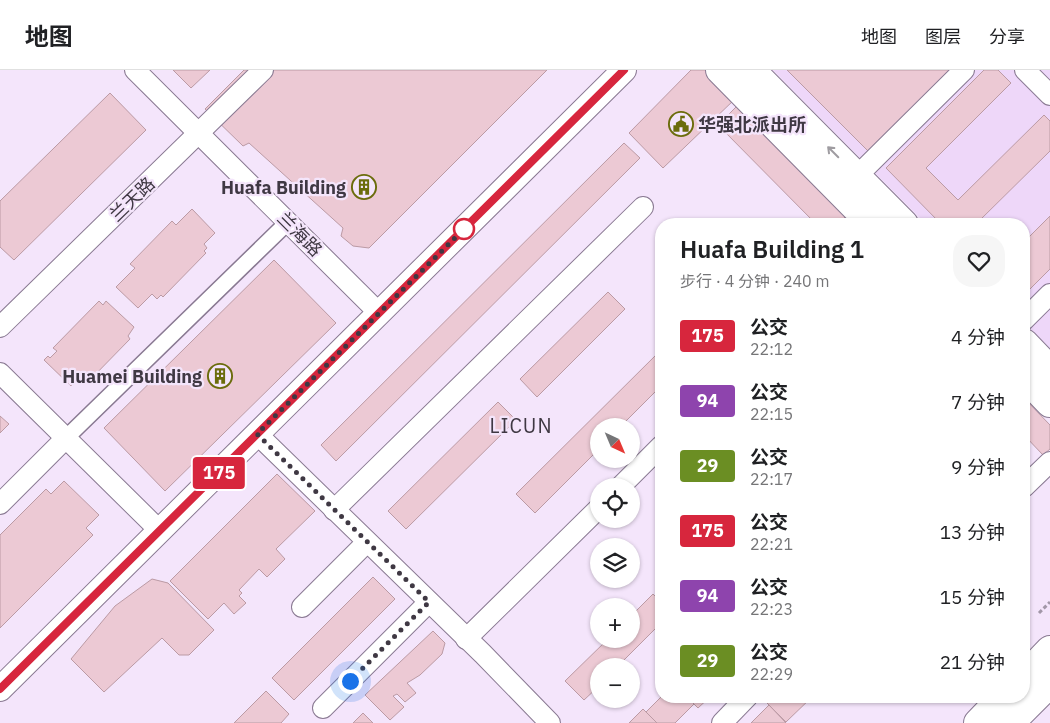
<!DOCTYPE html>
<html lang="zh">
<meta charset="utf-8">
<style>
body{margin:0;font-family:"IBM Plex Sans","Noto Sans SC",sans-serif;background:#f6f6f6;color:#202124;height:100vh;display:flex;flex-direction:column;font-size:19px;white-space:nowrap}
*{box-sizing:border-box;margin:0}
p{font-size:16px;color:#757577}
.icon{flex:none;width:28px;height:28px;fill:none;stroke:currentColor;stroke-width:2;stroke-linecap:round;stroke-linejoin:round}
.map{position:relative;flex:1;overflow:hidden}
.panel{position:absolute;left:655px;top:148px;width:375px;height:485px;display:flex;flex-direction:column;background:#fff;border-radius:20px;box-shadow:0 1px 4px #0004}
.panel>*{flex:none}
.badge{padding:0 10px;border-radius:4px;font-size:18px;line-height:32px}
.needle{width:32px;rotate:136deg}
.fabs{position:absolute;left:590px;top:348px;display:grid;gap:10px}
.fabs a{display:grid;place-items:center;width:50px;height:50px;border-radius:50%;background:#fff;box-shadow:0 1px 4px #0004;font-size:25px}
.you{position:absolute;width:25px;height:25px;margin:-12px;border:4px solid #fff;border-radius:50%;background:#1a73e8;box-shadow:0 0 0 8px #1a73e833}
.map>.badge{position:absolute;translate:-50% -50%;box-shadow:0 0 0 2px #fff}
.round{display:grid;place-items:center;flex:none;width:52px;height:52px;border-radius:20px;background:#f6f6f6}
.overview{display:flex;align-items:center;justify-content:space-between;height:85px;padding:0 25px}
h1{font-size:24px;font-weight:600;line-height:38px}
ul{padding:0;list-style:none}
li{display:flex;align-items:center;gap:15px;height:65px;padding:0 25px}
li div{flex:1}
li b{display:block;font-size:19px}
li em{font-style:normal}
li .badge{min-width:55px;font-weight:700;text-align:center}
header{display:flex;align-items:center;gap:30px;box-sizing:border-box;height:70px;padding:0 25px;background:#fff;border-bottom:1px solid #e0e0e0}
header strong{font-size:24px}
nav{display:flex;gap:28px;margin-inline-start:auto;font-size:18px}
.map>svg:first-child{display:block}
</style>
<header>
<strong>地图</strong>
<nav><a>地图</a><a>图层</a><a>分享</a></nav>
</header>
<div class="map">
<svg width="1050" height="653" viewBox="0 0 1050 653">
<rect width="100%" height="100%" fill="#f4e5fb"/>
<polygon fill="#eed7f9" points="773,0 1050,0 1050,278 1024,252 1024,154 926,154"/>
<g fill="#ecc9d4" stroke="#bb9aa4">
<polygon points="173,0 210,0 191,18"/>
<polygon points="244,0 547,0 369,178 353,176 341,166 343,158 249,73 243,76 205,39"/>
<polygon points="691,0 707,0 735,29 663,98 629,63"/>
<polygon points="787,0 960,0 872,85"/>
<polygon points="984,0 998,0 1011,13 926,98 958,130 1044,45 1050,51 1050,81 978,152 980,154 941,154 886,98"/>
<polygon points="110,23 146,60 14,190 0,177 0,131"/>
<polygon points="738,35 847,145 838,154 816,154 718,55"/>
<polygon points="624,73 640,88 336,391 321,375"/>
<polygon points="192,139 215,163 204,174 207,178 204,181 206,183 163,227 161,225 157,229 152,224 138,238 116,217 135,198 130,194 172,151 176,155"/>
<polygon points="1050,146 1050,199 1024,225 1024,172"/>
<polygon points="274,190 336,253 165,421 104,358"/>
<polygon points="608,222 625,239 537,327 520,309"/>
<polygon points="99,231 103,235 106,231 134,257 128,266 130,269 87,313 85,311 81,315 76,310 71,316 44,290 48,286 50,288 57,281 53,278"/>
<polygon points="661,280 661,316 621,356 599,356 599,379 535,443 516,424"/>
<polygon points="1024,328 1050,355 1050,379 1043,385 1024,365"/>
<polygon points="498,332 516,350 406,459 388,441"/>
<polygon points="0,346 9,354 0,363"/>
<polygon points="277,404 315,441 276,479 285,489 267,507 259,499 239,520 242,523 239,526 246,533 234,544 224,533 208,549 170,511"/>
<polygon points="64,411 99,445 86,458 93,465 0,558 0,465 46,419 51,424"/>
<polygon points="373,507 395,529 294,630 272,608"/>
<polygon points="152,509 168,513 214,560 189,585 179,585 162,568 104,622 71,589 115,536"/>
<polygon points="653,524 661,532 661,553 618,596 599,596 599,616 584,630 565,611 608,569 631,569 631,546"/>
<polygon points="433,561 445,573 442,584 420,605 407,613 416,623 405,632 397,624 393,626 404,637 390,650 365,625"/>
<polygon points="266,621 289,644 281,653 234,653"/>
<polygon points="662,626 686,626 694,634 675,653 657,653 646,642"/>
<polygon points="686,626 711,626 698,638"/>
<polygon points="771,626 813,626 786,652 766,632"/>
<polygon points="769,635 786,653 751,653"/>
<polygon points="643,639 657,653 629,653"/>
<polygon points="363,643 373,653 353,653"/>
</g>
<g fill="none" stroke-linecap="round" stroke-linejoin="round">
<defs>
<polyline id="pedestrian" points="66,368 288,152"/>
<g id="minor">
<polyline points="135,0 379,243"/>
<polyline points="1025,0 1050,25"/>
<polyline points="857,106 964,0"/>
<polyline points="1024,250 1050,224"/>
<polyline points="0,257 263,0"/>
<polyline points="0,303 160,461"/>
<polyline points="257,364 483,584 550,653"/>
<polyline points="621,416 661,376"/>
<polyline points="1024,417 1050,392"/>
<polyline points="0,434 66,368"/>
<polyline points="334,440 643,137"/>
<polyline points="302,537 367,472"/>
<polyline points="466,569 599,438"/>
<polyline points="323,638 429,532"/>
<polyline points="722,653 748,626"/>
</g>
<polyline id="tertiary" points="0,619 624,0"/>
<g id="secondary">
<polyline points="720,0 872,154"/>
<polyline points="751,0 904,154"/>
<polyline points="1024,273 1050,300"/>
<polyline points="1024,306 1050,333"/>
<polyline points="1024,607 1050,580"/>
<polyline points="978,653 1004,626"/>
<polyline points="1010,653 1050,613"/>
</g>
</defs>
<use href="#pedestrian" stroke="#897992" stroke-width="18"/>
<use href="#minor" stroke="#897992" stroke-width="22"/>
<use href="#tertiary" stroke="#897992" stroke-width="26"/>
<use href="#secondary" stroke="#897992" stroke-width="30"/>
<polyline stroke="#a297a8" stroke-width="3" stroke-dasharray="4 2.5" stroke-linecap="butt" points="1039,543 1050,532"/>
<use href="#pedestrian" stroke="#fff" stroke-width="15"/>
<use href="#minor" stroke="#fff" stroke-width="20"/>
<use href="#tertiary" stroke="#fff" stroke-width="24"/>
<use href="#secondary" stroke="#fff" stroke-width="28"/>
</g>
<defs><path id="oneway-shaft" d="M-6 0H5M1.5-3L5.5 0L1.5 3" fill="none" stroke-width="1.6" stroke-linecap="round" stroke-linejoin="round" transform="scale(1.25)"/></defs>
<use stroke="#9f9ca1" href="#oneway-shaft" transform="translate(833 82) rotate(-135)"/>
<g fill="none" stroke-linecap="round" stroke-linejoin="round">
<defs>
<polyline id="line" points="0,619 624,0"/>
</defs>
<use href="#line" stroke="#fff" stroke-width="11"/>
<use href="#line" stroke="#d7263d" stroke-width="8"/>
<polyline stroke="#3f3843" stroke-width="5" stroke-dasharray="0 9" points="350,611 429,532 257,364 464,159"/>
</g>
<defs>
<symbol id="civic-ring" viewBox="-11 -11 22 22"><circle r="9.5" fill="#f4e5fb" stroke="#6b6c0c" stroke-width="1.5"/><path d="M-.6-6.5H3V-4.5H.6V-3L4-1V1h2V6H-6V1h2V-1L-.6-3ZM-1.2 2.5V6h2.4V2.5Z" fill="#6b6c0c"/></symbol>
<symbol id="building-ring" viewBox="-11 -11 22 22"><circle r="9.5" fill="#f4e5fb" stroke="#6b6c0c" stroke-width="1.5"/><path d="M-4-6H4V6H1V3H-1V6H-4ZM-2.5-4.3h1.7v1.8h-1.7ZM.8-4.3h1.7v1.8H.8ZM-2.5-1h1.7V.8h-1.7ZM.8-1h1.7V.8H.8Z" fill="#6b6c0c"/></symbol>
</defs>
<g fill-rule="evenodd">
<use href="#civic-ring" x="667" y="40" width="28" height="28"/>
<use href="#building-ring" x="350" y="103" width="28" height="28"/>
<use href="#building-ring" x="206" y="292" width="28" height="28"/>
</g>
<circle fill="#fff" stroke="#d7263d" stroke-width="2.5" cx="464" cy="159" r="10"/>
<g text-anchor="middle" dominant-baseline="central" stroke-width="4.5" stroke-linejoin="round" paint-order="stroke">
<g font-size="18" font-weight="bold" fill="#3f3843" stroke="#f4e5fb" text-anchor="end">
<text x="698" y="54" text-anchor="start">华强北派出所</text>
<text x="346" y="117">Huafa Building</text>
<text x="202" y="306">Huamei Building</text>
</g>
<g font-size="18" fill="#3f3843" stroke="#f4e5fb">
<text transform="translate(132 129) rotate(-44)">兰天路</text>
<text transform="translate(300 164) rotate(45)">兰海路</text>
</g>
<g font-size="20" letter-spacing="1" fill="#3f3843" stroke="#f4e5fb">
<text x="521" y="355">LICUN</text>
</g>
</g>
</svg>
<div class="fabs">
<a><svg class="needle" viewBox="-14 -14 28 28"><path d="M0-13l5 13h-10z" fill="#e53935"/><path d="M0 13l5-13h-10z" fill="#757577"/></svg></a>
<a><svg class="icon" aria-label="locate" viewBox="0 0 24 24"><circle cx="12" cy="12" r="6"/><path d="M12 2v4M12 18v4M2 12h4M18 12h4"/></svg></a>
<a><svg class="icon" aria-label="layers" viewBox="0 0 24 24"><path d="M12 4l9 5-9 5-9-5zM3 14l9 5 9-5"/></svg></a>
<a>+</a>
<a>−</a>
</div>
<div class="you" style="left:350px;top:611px"></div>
<b class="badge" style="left:219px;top:403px;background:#d7263d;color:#fff">175</b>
<section class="panel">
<div class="overview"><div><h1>Huafa Building 1</h1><p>步行 · 4 分钟 · 240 m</p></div><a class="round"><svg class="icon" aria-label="heart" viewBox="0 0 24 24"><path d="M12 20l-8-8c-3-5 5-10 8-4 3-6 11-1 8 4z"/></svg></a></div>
<ul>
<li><span class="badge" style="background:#d7263d;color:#fff">175</span><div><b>公交</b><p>22:12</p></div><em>4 分钟</em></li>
<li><span class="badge" style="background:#8e44ad;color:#fff">94</span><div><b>公交</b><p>22:15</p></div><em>7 分钟</em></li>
<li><span class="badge" style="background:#6b8e23;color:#fff">29</span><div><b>公交</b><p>22:17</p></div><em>9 分钟</em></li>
<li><span class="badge" style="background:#d7263d;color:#fff">175</span><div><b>公交</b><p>22:21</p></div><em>13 分钟</em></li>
<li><span class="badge" style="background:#8e44ad;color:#fff">94</span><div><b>公交</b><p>22:23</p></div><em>15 分钟</em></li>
<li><span class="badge" style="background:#6b8e23;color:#fff">29</span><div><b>公交</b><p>22:29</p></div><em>21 分钟</em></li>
</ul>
</section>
</div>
